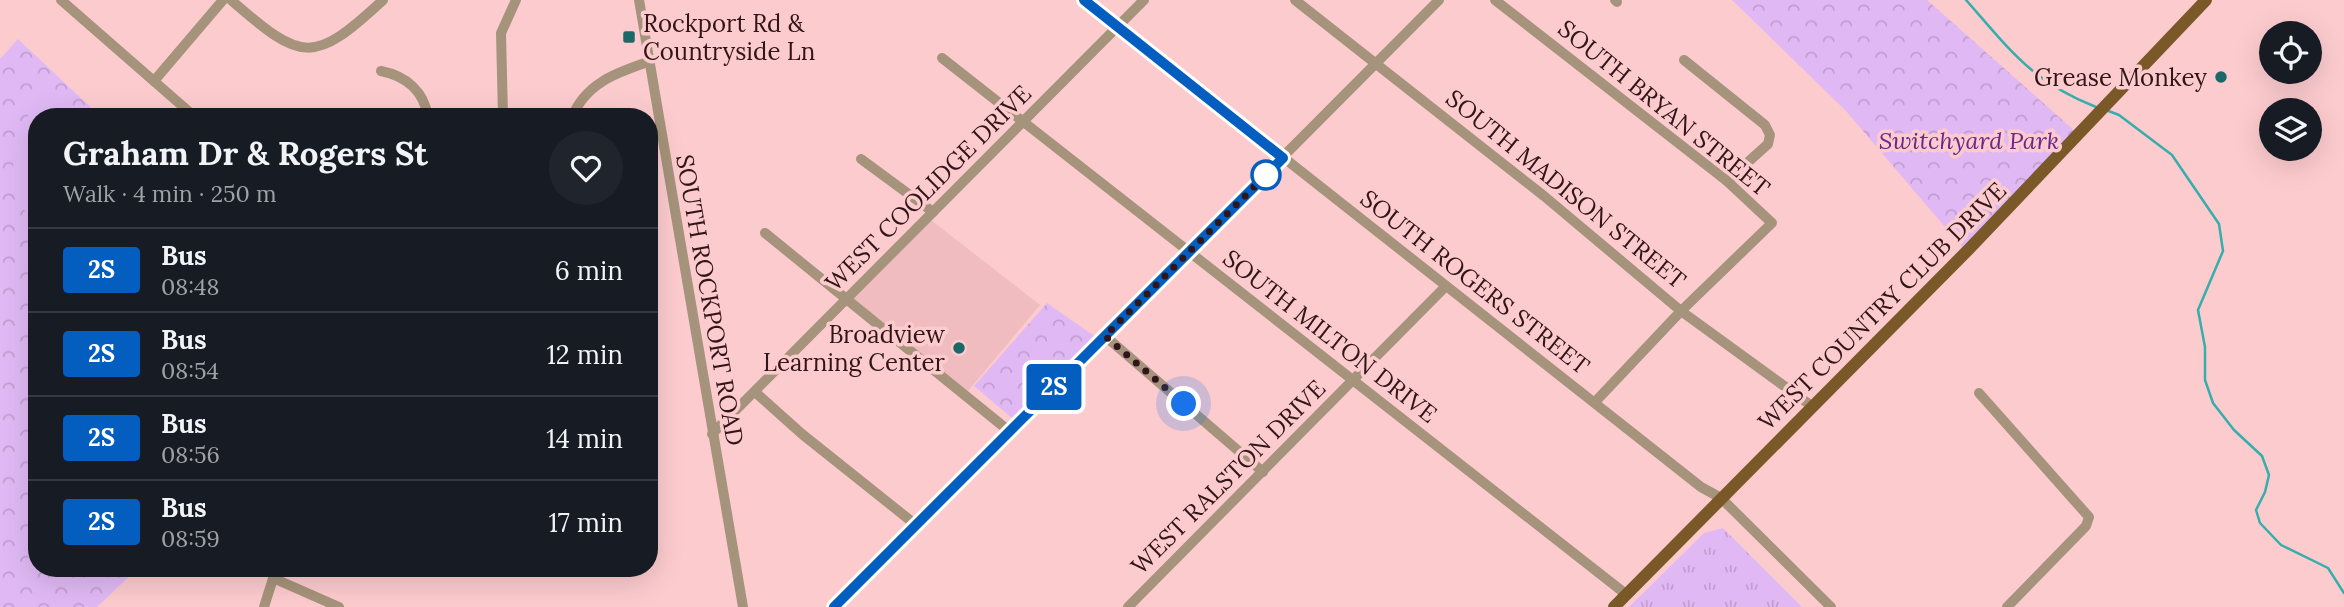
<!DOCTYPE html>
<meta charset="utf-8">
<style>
body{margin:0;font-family:Lora,serif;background:#20242c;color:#f1f3f6;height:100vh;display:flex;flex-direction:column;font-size:26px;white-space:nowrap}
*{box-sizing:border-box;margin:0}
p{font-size:23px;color:#9ea1a6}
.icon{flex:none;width:38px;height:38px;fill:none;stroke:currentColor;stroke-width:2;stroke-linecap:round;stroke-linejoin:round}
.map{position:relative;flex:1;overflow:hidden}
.side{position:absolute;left:28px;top:108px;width:630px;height:469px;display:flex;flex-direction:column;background:#171b24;border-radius:28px;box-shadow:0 7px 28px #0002}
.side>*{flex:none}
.badge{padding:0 14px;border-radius:5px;font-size:24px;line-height:46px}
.tools{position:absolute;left:2259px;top:21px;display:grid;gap:14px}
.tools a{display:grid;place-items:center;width:63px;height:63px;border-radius:50%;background:#171b24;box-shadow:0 7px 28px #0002;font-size:35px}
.you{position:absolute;width:35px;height:35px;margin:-18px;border:5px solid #fff;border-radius:50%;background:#1a73e8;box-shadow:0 0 0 10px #1a73e833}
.map>.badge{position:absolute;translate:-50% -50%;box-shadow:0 0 0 4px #fff}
.round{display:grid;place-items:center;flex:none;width:74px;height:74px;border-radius:37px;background:#20242c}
.overview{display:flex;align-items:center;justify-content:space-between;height:119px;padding:0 35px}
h1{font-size:33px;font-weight:800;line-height:52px}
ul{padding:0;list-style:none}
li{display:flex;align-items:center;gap:21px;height:84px;padding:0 35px;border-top:2px solid #363941}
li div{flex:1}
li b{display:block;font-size:26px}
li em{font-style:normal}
li .badge{min-width:77px;font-weight:700;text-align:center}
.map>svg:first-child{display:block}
</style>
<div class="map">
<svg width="2344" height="607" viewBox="0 0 2344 607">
<defs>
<pattern id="grass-tufts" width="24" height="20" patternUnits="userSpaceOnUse" patternTransform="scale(1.75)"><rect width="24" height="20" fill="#e0b9f4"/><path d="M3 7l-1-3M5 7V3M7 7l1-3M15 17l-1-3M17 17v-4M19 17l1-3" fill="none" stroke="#c19ed0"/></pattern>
<pattern id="forest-crowns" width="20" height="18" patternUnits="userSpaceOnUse" patternTransform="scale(1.75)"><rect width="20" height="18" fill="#e0b9f4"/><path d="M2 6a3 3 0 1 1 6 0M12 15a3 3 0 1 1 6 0" fill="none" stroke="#c19ed0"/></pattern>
</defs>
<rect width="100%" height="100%" fill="#fccbce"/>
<polygon fill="#f0bcbf" points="931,220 1040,305 968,391 853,300"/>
<polygon fill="url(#grass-tufts)" points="1723,528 1802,607 1629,607 1704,533"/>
<g fill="url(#forest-crowns)">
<polygon points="1732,0 1927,0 2077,133 1968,254 1846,111"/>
<polygon points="18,39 101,117 37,117 37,569 137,569 97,607 0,607 0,59"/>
<polygon points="1047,303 1097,338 1013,419 974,386"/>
</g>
<path fill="#e0b9f4" d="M47,89l31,28h-41v113c-37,-49 -29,-95 10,-141z"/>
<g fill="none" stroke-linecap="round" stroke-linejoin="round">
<g stroke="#35aeac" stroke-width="2.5">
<path d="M1966,0c45,51 65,81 130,107"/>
<polyline points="2106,110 2119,115 2172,155 2219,224 2223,251 2198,310 2205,347 2205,380 2213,403 2234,430 2262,456 2269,475 2265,492 2256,510 2260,523 2281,545 2328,568 2344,593"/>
</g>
<g stroke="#a6937b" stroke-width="10">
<polyline points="61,0 195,117"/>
<path d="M231,0c71,62 82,65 152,0"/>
<polyline points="639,0 743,607"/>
<polyline points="1084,0 1701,487 1721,498 1831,607"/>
<polyline points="1295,0 1544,196 1681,311 1813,407"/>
<polyline points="1495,0 1727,181 1772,223 1681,311 1595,402"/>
<polyline points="1615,0 1617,2"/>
<polyline points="942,58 1627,595"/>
<polyline points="1684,60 1765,125 1770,135 1768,144 1727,181"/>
<path d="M381,71c25,5 43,20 47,46"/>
<polyline points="154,81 223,0"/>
<polyline points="503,117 501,33 516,0"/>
<path d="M572,117c14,-34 44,-44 76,-55"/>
<polyline points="861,159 933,212"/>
<polyline points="765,233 1009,431"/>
<polyline points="1105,336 1263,472"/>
<polyline points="755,392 802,434 916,525"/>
<polyline points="1979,393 2089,517 2086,526 2007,607"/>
<polyline points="712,434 1144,0"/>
<polyline points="273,578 339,607"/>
<polyline points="264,607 276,569"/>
<polyline points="834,607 1439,0"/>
<polyline points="1128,607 1445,287"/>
</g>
<polyline stroke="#7a5828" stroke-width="12" points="1614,607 1969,249 2206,0"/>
</g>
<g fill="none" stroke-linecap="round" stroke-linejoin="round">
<defs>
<polyline id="line" points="834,607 1283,158 1084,0"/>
</defs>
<use href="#line" stroke="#fff" stroke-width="16"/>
<use href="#line" stroke="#035ebf" stroke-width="10"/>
<polyline stroke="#311518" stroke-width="7" stroke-dasharray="0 12.6" points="1184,404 1105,336 1266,175"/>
</g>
<g fill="#1a6867" stroke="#fccbce" stroke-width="2.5">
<rect x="622" y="30" width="14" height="14" rx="3.5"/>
<circle cx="2221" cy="77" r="7"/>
<circle cx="959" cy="348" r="7"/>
</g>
<circle fill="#fff" stroke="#035ebf" stroke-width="3.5" cx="1266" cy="175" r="14"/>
<g text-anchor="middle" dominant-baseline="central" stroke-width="7" stroke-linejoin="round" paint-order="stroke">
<g font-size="24" fill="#311518" stroke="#fccbce" text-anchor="end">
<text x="643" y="23" text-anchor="start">Rockport Rd &amp;<tspan x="643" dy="28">Countryside Ln</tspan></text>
<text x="2207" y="77">Grease Monkey</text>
<text x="945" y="334">Broadview<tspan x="945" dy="28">Learning Center</tspan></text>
</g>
<g font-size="24" fill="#311518" stroke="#fccbce">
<text transform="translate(1664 108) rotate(39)">SOUTH BRYAN STREET</text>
<text transform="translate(928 188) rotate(-45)">WEST COOLIDGE DRIVE</text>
<text transform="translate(1566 189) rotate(39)">SOUTH MADISON STREET</text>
<text transform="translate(1475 282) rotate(38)">SOUTH ROGERS STREET</text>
<text transform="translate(710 300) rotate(80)">SOUTH ROCKPORT ROAD</text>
<text transform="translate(1882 306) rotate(-45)">WEST COUNTRY CLUB DRIVE</text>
<text transform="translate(1330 336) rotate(38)">SOUTH MILTON DRIVE</text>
<text transform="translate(1228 477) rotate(-45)">WEST RALSTON DRIVE</text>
</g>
<g font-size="24" font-style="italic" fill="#6c2888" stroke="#fccbce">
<text x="1969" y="140">Switchyard Park</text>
</g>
</g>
</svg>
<div class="tools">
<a><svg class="icon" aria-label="locate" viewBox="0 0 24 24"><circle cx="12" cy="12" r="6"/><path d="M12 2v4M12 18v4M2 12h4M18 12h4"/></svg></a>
<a><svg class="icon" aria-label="layers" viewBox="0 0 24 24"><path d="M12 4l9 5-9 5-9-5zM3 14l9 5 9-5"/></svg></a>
</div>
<div class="you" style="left:1184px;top:404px"></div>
<b class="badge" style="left:1054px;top:387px;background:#035ebf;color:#fff">2S</b>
<section class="side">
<div class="overview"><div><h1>Graham Dr &amp; Rogers St</h1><p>Walk · 4 min · 250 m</p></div><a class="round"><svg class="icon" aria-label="heart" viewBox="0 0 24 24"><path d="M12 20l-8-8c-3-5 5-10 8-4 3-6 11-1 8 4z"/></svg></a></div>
<ul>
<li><span class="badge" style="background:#035ebf;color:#fff">2S</span><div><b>Bus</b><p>08:48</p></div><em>6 min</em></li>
<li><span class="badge" style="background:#035ebf;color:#fff">2S</span><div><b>Bus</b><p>08:54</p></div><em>12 min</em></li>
<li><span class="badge" style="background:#035ebf;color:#fff">2S</span><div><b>Bus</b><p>08:56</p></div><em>14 min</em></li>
<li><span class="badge" style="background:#035ebf;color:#fff">2S</span><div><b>Bus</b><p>08:59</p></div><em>17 min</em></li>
</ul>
</section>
</div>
